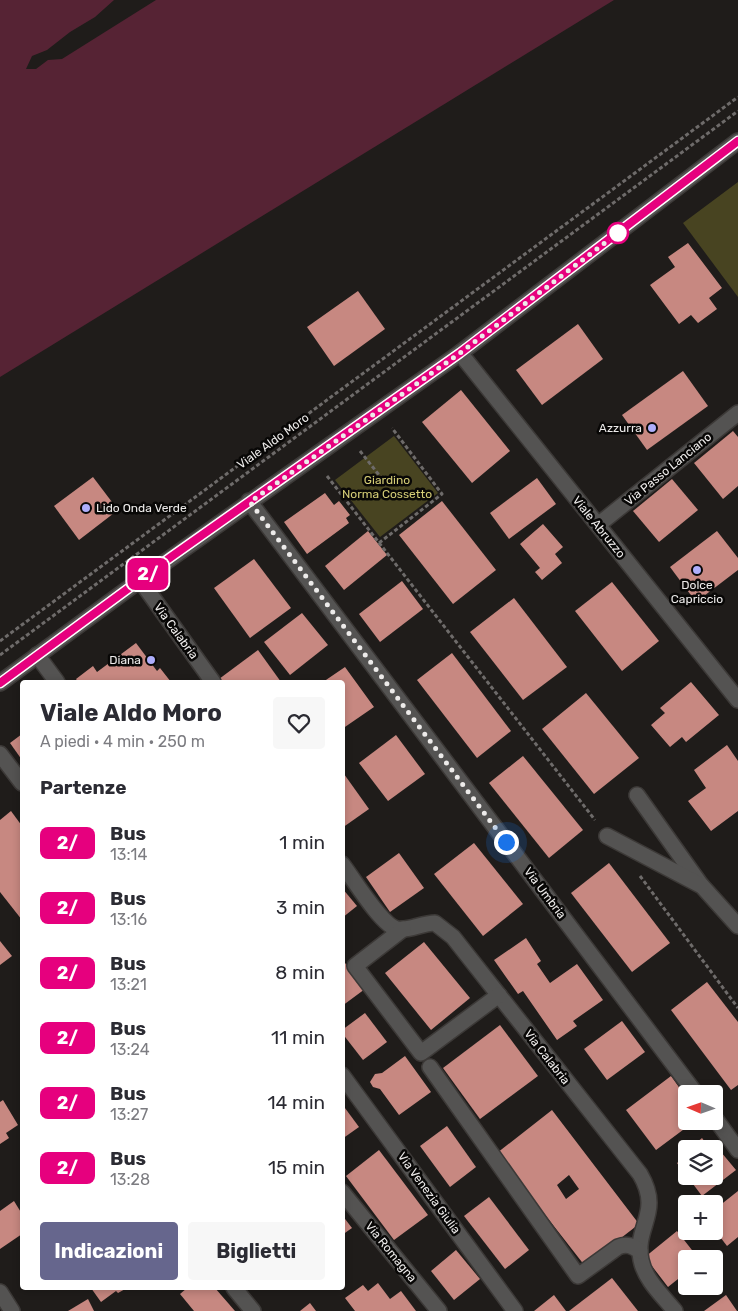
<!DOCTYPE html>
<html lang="it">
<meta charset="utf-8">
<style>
body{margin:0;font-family:Rubik,sans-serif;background:#f7f7f7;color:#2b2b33;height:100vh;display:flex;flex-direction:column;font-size:19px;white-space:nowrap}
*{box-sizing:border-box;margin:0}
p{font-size:16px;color:#7c7c81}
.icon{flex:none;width:28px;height:28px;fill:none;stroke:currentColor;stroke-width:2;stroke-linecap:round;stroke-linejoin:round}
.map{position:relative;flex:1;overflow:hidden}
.sheet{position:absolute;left:20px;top:680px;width:325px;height:610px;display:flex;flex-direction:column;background:#fff;border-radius:5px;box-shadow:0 2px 8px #0003}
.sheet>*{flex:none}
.badge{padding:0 10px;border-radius:8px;font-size:18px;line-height:32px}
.needle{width:32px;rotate:272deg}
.controls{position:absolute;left:678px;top:1085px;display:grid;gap:10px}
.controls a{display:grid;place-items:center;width:45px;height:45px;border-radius:5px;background:#fff;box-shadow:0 2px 8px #0003;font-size:25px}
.you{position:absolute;width:25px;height:25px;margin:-12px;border:4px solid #fff;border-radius:50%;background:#1a73e8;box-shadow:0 0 0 8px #1a73e833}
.map>.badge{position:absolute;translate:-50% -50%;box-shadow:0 0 0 2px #fff}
h2{padding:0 20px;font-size:19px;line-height:45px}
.round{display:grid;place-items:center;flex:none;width:52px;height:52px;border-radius:5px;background:#f7f7f7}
.head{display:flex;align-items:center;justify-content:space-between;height:85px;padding:0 20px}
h1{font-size:24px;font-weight:700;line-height:38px}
.primary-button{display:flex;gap:10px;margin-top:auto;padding:10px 20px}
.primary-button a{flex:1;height:58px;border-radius:5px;background:#66668d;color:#fff;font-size:20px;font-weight:700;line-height:58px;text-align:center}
.primary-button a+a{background:#f7f7f7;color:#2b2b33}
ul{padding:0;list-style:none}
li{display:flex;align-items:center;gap:15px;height:65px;padding:0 20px}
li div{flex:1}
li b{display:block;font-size:19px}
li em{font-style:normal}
li .badge{min-width:55px;font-weight:700;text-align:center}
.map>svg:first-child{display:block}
</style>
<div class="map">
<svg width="738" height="1311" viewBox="0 0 738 1311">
<rect width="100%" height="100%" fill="#1f1c1a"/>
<g fill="#484421">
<polygon points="738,182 738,297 683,223"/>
<polygon points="394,436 438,493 380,537 335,480"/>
</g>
<polygon fill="#562334" points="0,0 614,0 0,377"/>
<polygon fill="#1f1c1a" points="114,0 156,0 62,59 48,60 36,69 26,69 32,56 47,50 70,32 95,17"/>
<g fill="#c78881" fill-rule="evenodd">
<polygon points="688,243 722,288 709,298 717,309 698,323 691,315 679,324 650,285 675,267 668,257"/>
<polygon points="358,291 385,329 334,366 307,327"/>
<polygon points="578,324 603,359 542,405 516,370"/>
<polygon points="683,371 708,406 647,450 622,415"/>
<polygon points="461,390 510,451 472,483 422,422"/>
<polygon points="733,431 738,437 738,486 723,499 694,463"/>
<polygon points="93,477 118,510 79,540 54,506"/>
<polygon points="537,478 556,504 509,539 490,513"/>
<polygon points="672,479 698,510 659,542 633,511"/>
<polygon points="325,493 334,505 339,501 350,515 346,518 349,523 307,554 284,522"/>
<polygon points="442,501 496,570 453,604 399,535"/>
<polygon points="543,524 563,547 555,554 562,563 542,580 535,572 540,568 520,544"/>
<polygon points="368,531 387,555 344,590 325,566"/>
<polygon points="717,531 738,558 738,570 696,602 670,567"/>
<polygon points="254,559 291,608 250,638 214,588"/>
<polygon points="402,581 423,609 380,642 359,614"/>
<polygon points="612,582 659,641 622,671 575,611"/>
<polygon points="514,598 567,667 523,700 470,632"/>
<polygon points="302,613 328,645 290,675 264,642"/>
<polygon points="136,643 157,671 160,668 171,682 78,682 76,679 93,666 97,672"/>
<polygon points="258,650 281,682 222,682 219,679"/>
<polygon points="452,653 511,731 477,758 417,680"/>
<polygon points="345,667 374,707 342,729 342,682 323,682"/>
<polygon points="691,682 719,715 686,742 682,737 670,747 651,725 665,713 660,708"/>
<polygon points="586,693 639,758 594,794 542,729"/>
<polygon points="22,734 22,760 10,743"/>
<polygon points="396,735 425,774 388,801 359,763"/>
<polygon points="727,745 738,761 738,811 711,831 688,801 706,788 694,770"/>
<polygon points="523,756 583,830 549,858 489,783"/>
<polygon points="344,774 369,809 342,828 342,775"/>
<polygon points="11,811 22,826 22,920 0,892 0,820"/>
<polygon points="474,843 523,904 483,936 434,874"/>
<polygon points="399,853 424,888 390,912 366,877"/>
<polygon points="609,863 670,943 632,972 571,893"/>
<polygon points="342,888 357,906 342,918"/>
<polygon points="526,938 541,961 537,964 550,983 577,964 603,1000 573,1021 577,1026 557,1040 523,991 518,994 494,960"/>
<polygon points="0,941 12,956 0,965"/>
<polygon points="424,942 470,998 431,1030 385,973"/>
<polygon points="342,959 365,989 342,1006"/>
<polygon points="707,982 738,1022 738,1085 731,1090 671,1010"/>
<polygon points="365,1013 387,1042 363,1060 342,1033 342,1030"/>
<polygon points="622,1021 645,1052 607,1080 584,1049"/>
<polygon points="500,1025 538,1076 480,1119 443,1068"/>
<polygon points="405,1056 431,1092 399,1115 380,1089 373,1087 370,1082 375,1074 382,1073"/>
<polygon points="671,1076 686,1097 686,1121 695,1121 656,1150 626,1110"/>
<polygon points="3,1100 18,1125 6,1133 9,1138 0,1144 0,1102"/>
<polygon points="342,1104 359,1127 342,1139"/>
<path d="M552,1110l87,114 -54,42 -88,-113zM569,1175l10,14 -13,10 -9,-14z"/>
<polygon points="447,1126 476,1167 450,1187 420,1146"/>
<polygon points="702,1138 710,1149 689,1149"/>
<polygon points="379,1150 428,1215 394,1240 346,1176"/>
<polygon points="721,1152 736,1170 702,1196 687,1176 714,1176 714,1154 716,1156"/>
<polygon points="686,1156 686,1176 677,1163"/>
<polygon points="738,1191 738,1237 727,1246 714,1229 714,1210"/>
<polygon points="489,1197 529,1250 505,1269 464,1216"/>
<polygon points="14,1201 22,1214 22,1234 0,1249 0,1211"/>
<polygon points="342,1215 352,1228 342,1235"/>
<polygon points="677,1231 699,1259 686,1259 686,1286 690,1286 686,1290 678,1279 668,1287 645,1257"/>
<polygon points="456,1250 480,1279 454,1300 431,1271"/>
<polygon points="612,1278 638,1311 569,1311"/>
<polygon points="378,1283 390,1299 401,1291 416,1311 355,1311 345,1298 363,1285 368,1291"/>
<polygon points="91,1288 127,1288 118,1293 116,1291 101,1302"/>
<polygon points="187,1288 215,1288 235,1311 194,1311 180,1294"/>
<polygon points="554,1295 566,1311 534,1311"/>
<polygon points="726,1295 737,1311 704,1311"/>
<polygon points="88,1299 94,1311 68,1311"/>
<polygon points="310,1303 316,1311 300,1311"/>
</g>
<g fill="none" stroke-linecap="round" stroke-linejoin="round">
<defs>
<g id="minor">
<polyline points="460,353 738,700"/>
<polyline points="249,501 696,1094"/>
<polyline points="598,525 738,413"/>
<polyline points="140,580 213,682"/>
<polyline points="37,655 57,682"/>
<polyline points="0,683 140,580 460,353 738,141"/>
<polyline points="0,754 22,783"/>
<polyline points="637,795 701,885"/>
<polyline points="607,836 702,886 738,926"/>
<path d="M342,864c11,14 39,61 55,65 12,2 25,-6 38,-6l18,14 187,237c23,39 -6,52 1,86 4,20 22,36 34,51"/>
<polyline points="403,929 355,966 421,1053 499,995"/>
<path d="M430,1067l148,209 40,-29c9,-4 14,-1 22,4"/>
<polyline points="342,1075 515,1311"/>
<polyline points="714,1117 738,1150"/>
<polyline points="342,1192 439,1311"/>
<polyline points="234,1288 253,1311"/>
<polyline points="0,1292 12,1311"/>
</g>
</defs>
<use href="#minor" stroke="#3c3937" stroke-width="18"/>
<g stroke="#6e6b6a" stroke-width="3" stroke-dasharray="4 2.5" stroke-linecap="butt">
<polyline points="360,451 383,480"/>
<polyline points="327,476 595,820"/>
<polyline points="379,543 442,494 392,428"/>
<polyline points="0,641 738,97"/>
<polyline points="0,655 738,111"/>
<polyline points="640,876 738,1008"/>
</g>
<use href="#minor" stroke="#545352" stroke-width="15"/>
</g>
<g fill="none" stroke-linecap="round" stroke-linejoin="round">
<defs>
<polyline id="line" points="0,683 171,557 460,353 738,141"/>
</defs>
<use href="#line" stroke="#fff" stroke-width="11"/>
<use href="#line" stroke="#e6007e" stroke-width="8"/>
<polyline stroke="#edebea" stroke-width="5" stroke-dasharray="0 9" points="506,842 250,502 460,353 618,233"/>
</g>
<circle fill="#fff" stroke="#e6007e" stroke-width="2.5" cx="618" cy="233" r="10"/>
<g fill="#aeaefb" stroke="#080706" stroke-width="2">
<circle cx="652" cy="428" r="5"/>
<circle cx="86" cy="508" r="5"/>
<circle cx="697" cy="570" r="5"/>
<circle cx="151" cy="660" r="5"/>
</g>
<g text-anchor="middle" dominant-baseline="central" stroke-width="5" stroke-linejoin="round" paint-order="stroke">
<g font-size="12" fill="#edebea" stroke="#080706" text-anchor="end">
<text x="642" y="428">Azzurra</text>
<text x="96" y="508" text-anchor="start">Lido Onda Verde</text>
<text x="697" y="585" text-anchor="middle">Dolce<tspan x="697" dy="14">Capriccio</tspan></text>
<text x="141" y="660">Diana</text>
</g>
<g font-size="12" fill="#edebea" stroke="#080706">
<text transform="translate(273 441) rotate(-36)">Viale Aldo Moro</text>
<text transform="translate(668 469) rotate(-39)">Via Passo Lanciano</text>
<text transform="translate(599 527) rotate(51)">Viale Abruzzo</text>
<text transform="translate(176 631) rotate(54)">Via Calabria</text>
<text transform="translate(545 893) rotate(53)">Via Umbria</text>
<text transform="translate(547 1057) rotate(52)">Via Calabria</text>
<text transform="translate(429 1193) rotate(54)">Via Venezia Giulia</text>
<text transform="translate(391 1252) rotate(51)">Via Romagna</text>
</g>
<g font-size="12" fill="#d4cc76" stroke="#080706">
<text x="387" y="480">Giardino<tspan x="387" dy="14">Norma Cossetto</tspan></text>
</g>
</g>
</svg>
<div class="controls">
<a><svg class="needle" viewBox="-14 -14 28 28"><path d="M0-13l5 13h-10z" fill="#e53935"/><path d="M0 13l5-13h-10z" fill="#7c7c81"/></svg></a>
<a><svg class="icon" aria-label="layers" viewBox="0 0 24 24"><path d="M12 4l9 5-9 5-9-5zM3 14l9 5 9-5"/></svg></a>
<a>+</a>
<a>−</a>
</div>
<div class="you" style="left:506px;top:842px"></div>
<b class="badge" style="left:148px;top:574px;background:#e6007e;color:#fff">2/</b>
<section class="sheet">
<div class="head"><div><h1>Viale Aldo Moro</h1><p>A piedi · 4 min · 250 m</p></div><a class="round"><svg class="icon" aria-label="heart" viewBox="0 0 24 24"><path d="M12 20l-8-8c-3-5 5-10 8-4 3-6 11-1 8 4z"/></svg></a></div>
<h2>Partenze</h2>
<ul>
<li><span class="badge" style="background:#e6007e;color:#fff">2/</span><div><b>Bus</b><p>13:14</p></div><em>1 min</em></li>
<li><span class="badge" style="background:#e6007e;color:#fff">2/</span><div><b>Bus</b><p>13:16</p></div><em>3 min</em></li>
<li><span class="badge" style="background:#e6007e;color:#fff">2/</span><div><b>Bus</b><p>13:21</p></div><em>8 min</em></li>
<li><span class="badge" style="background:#e6007e;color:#fff">2/</span><div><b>Bus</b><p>13:24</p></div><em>11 min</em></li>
<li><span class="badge" style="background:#e6007e;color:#fff">2/</span><div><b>Bus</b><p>13:27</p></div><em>14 min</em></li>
<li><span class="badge" style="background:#e6007e;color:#fff">2/</span><div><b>Bus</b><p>13:28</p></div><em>15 min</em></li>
</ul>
<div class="primary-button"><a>Indicazioni</a><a>Biglietti</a></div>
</section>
</div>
